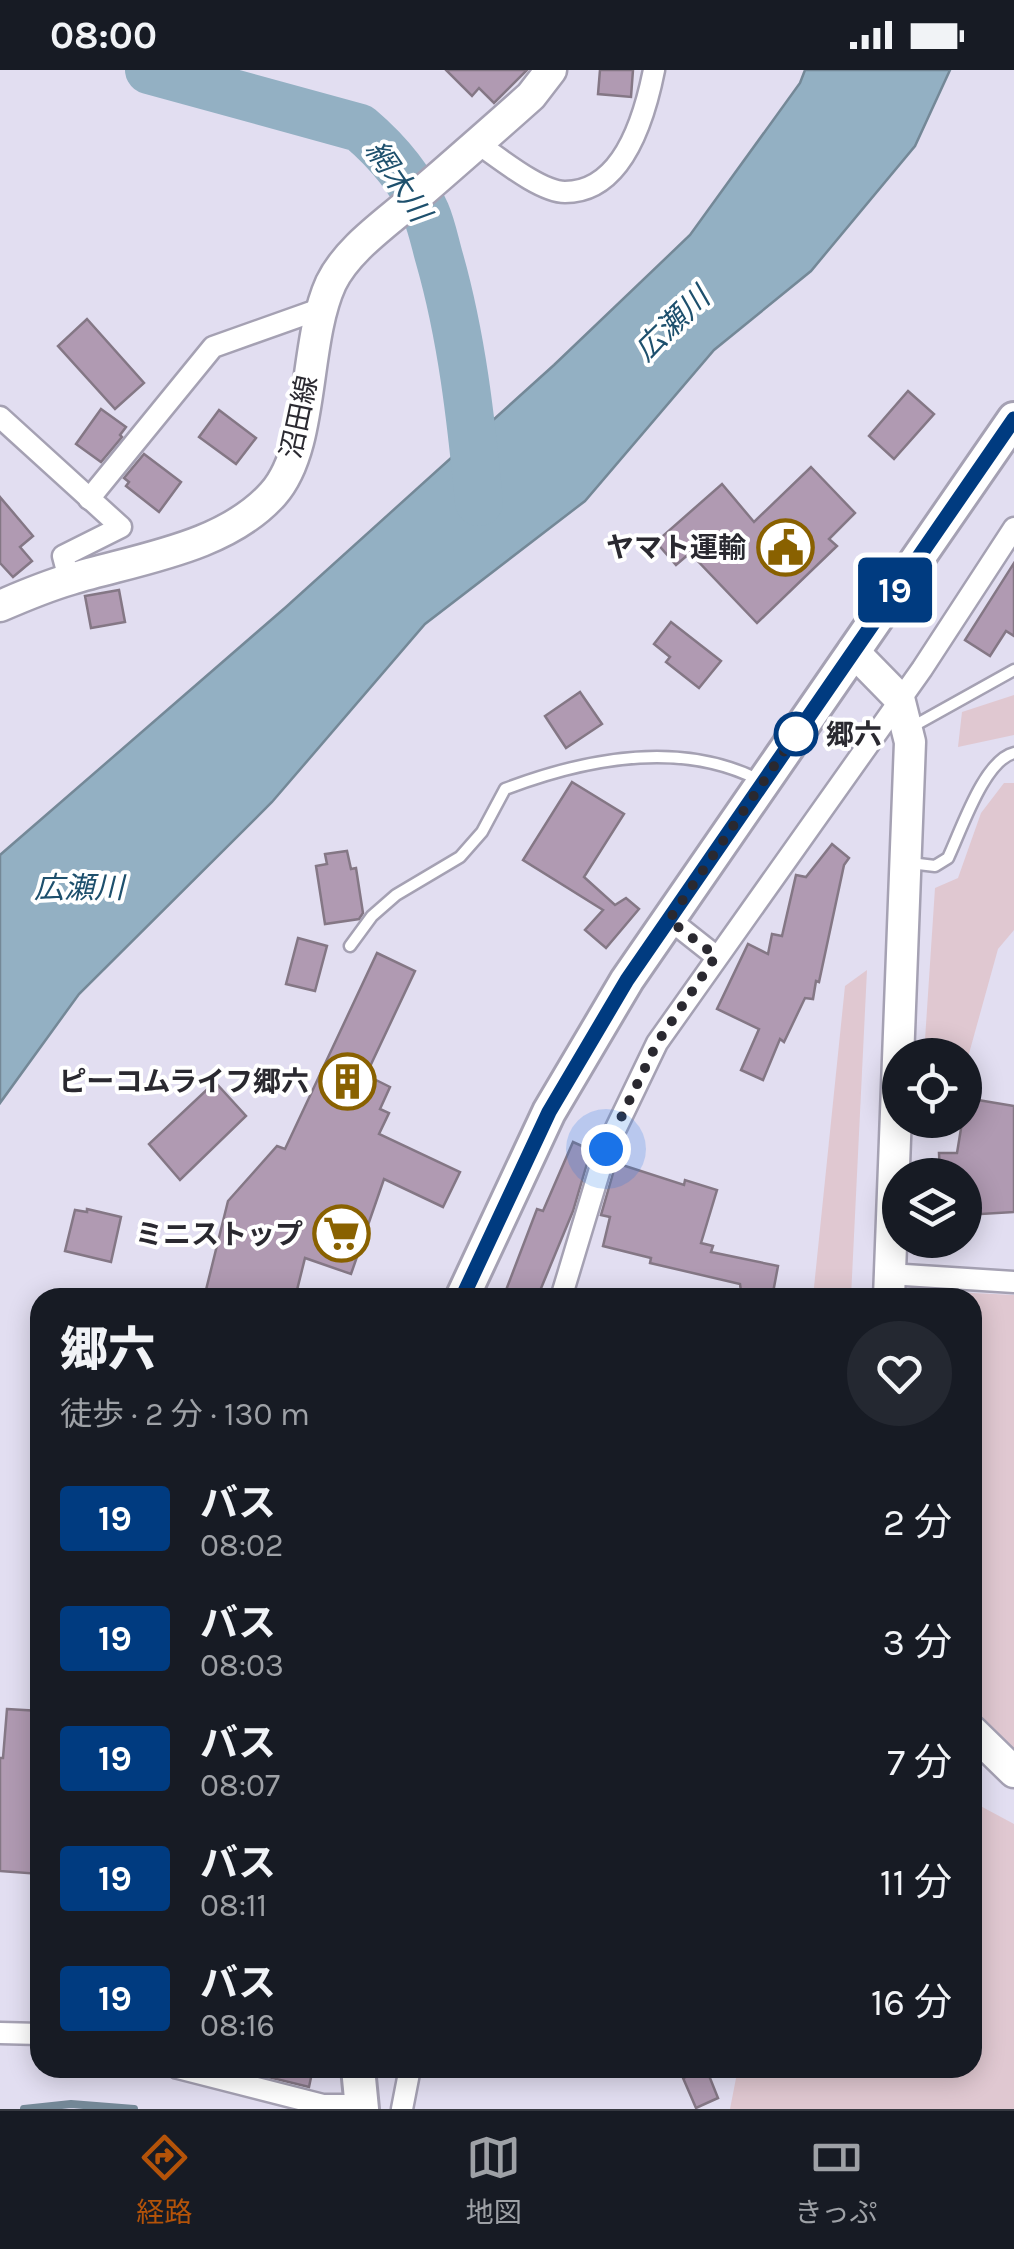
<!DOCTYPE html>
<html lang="ja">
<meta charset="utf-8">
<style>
body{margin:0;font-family:Karla,"Noto Sans JP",sans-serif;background:#242831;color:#f1f3f6;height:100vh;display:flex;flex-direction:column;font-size:38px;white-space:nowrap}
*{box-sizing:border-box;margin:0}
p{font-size:32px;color:#9ea1a6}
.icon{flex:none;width:55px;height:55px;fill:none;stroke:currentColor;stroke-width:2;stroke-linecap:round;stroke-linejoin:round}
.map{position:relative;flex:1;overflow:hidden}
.side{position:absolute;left:30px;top:1218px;width:952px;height:790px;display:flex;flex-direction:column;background:#171b24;border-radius:30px;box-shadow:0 5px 25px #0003}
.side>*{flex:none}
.badge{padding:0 20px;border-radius:8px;font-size:35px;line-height:65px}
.tools{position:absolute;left:882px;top:968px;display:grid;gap:20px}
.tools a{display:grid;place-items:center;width:100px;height:100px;border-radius:50%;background:#171b24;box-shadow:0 5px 25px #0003;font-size:50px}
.you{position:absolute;width:50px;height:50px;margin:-25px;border:8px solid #fff;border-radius:50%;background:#1a73e8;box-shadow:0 0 0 15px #1a73e833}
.map>.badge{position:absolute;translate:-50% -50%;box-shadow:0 0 0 5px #fff}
.round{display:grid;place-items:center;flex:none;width:105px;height:105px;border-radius:52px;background:#242831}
.summary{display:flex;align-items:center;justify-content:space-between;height:170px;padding:0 30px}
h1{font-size:48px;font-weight:800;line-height:75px}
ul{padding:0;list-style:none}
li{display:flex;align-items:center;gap:30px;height:120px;padding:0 30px}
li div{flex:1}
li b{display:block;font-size:38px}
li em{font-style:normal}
li .badge{min-width:110px;font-weight:700;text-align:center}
.status{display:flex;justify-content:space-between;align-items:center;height:70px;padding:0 50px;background:#171b24;direction:ltr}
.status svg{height:28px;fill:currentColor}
.tabs{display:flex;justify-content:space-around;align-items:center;height:140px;border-top:2px solid #363941;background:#171b24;font-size:28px;color:#9ea1a6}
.tabs a{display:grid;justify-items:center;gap:5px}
.tabs .on{color:#b45309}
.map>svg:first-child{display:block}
</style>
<div class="status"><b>08:00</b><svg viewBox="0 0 49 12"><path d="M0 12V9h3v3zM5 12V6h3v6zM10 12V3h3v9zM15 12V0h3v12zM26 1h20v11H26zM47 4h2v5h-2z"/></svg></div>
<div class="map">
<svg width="1014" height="2039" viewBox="0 0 1014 2039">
<rect width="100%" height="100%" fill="#e2def1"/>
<g fill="#e0c8d1">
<polygon points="1014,625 1014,665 958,677 962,642"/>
<polygon points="1004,713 1014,713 1014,860 998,879 965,998 965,985 924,985 935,818 958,808 981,743"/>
<polygon points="867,900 851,1227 813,1227 845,916"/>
<polygon points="911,1220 1014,1225 1014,1679 980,1651 973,1639 972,1228 910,1228"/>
<polygon points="973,1732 1014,1754 1014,2039 730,2039 738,1998 972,1998"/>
</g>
<polygon fill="#93b0c3" stroke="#748897" stroke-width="2.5" points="805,0 950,0 915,76 811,201 714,280 585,431 425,554 272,732 79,924 0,1033 0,785 286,537 554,295 690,165 800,13"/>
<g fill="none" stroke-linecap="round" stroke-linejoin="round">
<polyline stroke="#748897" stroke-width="8" points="24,2039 71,2034 134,2039"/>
<path stroke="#93b0c3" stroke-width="48" d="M149,0l211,58c27,23 51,51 66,85 6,14 9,30 13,44 23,80 32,163 40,245"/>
</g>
<g fill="#b09ab2" stroke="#847785" stroke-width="2.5">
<polygon points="446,0 527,0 494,33 479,18 472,26"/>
<polygon points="600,0 633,0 631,27 598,24"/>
<polygon points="87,249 144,313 115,339 58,276"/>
<polygon points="908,321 934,344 894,389 869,366"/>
<polygon points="101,339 126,357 120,365 122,367 101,392 76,374"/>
<polygon points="219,340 256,368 236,394 199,367"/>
<polygon points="144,384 181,412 159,442 126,416 129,412 124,408"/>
<polygon points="811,397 855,443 829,469 837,476 757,553 690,483 676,495 656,472 722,414 754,452"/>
<polygon points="0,427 33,466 20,477 32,491 13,507 0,493"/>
<polygon points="1014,493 1014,566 1006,561 990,586 965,570"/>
<polygon points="119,520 125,552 91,558 85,526"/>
<polygon points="671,552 721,591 699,618 666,592 670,587 654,574"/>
<polygon points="580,622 602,654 566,678 545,646"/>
<polygon points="572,712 624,744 584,807 615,835 626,828 639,839 606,878 585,860 603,840 523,790"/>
<polygon points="832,774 849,788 844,795 819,912 816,911 813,929 805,928 784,972 780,969 763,1010 741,1000 759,959 717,939 748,874 768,884 772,864 782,866 796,805 806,807"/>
<polygon points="347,781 351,799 356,798 363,843 359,849 325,854 316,796 327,794 325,784"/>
<polygon points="298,868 327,876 315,921 286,914"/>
<polygon points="377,883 415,901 366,1005 390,1017 380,1039 389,1043 379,1064 460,1102 443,1137 384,1109 351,1204 305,1188 295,1228 204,1228 228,1131 277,1076 285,1079"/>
<polygon points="215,1012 246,1046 180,1110 149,1074"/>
<polygon points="966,1028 1014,1036 1014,1142 965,1145 965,1105 940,1105 939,1083 957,1083"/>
<polygon points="573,1072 591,1080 573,1141 537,1228 503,1228 537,1139 543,1141"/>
<polygon points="616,1093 684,1115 685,1110 717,1120 701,1173 713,1176 711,1182 778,1196 772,1228 742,1228 740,1214 650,1193 651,1188 603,1176 610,1147 601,1145"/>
<polygon points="87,1139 121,1147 111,1192 65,1181 75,1140 87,1142"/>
<polygon points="7,1639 40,1641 40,1804 0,1801 0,1688 3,1688"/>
<polygon points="249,1998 313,1998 309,2017 248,2002"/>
<polygon points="685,1998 706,1998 718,2028 696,2038 683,2008 688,2006"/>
</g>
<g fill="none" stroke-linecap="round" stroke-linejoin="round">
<defs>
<g id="lane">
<polyline points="910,658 1014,600"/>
<path d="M910,793l25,3 13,-8c13,-27 36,-98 66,-105"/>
<path d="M350,876l22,-30 24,-21 64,-38 22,-25 23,-43c79,-30 174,-49 252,-10"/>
</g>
<g id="street">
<path d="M477,73c21,14 63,49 88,49 59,0 80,-77 89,-122"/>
<polyline points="0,347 121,457 63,486 69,509"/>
<polyline points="89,429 213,277 320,239"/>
<polyline points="669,849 717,887"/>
<polyline points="889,1204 1014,1212"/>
<polyline points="561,1228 606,1079 657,973 922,599 1014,458"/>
<polyline points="0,1963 40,1964"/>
<polyline points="178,1998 323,2035 362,2035"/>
<polyline points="402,2039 410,1998"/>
</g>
<g id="secondary">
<path d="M0,536c23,-10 47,-20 71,-27 66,-20 154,-31 202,-85 42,-47 30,-150 58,-211 17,-35 57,-61 85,-86 39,-34 77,-67 115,-101l20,-26"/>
<polyline points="853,581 899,628 910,672 889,1228"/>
<polyline points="972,1661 1014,1702"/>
</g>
<g id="primary">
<polyline points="462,1228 549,1042 627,910 1014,349"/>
<polyline points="358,1998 362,2039"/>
</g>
</defs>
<use href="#lane" stroke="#a5a1b3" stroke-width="15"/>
<use href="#street" stroke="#a5a1b3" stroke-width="25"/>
<use href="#secondary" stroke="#a5a1b3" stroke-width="35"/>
<use href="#primary" stroke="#a5a1b3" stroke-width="38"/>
<use href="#lane" stroke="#fff" stroke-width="10"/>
<use href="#street" stroke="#fff" stroke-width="20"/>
<use href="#secondary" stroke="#fff" stroke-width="30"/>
<use href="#primary" stroke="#fff" stroke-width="32"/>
</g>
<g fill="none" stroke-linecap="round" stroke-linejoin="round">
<defs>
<polyline id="line" points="462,1228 549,1042 627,910 1014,349"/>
</defs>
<use href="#line" stroke="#fff" stroke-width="22"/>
<use href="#line" stroke="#003b80" stroke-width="15"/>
<polyline stroke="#2a2930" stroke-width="10" stroke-dasharray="0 18" points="606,1079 657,973 716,886 669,850 796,664"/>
</g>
<defs>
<symbol id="civic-ring" viewBox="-11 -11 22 22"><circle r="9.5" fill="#fff" stroke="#896100" stroke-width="1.5"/><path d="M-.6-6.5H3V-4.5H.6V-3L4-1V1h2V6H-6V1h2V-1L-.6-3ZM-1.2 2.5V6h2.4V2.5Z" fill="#896100"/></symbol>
<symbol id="building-ring" viewBox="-11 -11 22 22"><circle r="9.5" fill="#fff" stroke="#896100" stroke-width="1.5"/><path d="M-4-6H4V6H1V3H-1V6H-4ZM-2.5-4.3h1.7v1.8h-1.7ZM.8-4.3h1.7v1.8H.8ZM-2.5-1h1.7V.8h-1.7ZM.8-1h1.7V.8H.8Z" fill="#896100"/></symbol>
<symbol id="supermarket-ring" viewBox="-11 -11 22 22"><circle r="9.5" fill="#fff" stroke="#896100" stroke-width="1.5"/><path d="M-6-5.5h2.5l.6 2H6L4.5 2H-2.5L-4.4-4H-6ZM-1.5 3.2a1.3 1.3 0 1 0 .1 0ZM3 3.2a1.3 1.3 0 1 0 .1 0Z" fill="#896100"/></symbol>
</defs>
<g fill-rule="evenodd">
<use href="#civic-ring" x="754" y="446" width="63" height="63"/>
<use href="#building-ring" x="316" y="980" width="63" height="63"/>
<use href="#supermarket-ring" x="310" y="1132" width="63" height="63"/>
</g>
<circle fill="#fff" stroke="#003b80" stroke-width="5" cx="796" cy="664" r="20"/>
<g text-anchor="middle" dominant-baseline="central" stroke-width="8" stroke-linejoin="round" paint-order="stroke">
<g font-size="28" fill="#2a2930" stroke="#fff">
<text transform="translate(299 347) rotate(-78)">沼田線</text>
</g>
<g font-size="28" font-weight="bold" fill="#2a2930" stroke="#fff" text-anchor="end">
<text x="746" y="477">ヤマト運輸</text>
<text x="309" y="1011">ピーコムライフ郷六</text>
<text x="303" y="1164">ミニストップ</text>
</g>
<g font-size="28" font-weight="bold" fill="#2a2930" stroke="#fff" text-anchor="start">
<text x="826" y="664">郷六</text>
</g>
<g font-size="30" font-style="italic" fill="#1e506d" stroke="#fff">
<text transform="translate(398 111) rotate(56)">網木川</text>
<text transform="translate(672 254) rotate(-44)">広瀬川</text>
<text x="79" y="818">広瀬川</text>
</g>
</g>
</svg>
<div class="tools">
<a><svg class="icon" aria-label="locate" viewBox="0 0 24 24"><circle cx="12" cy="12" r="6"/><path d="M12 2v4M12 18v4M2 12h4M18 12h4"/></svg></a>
<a><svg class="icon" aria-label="layers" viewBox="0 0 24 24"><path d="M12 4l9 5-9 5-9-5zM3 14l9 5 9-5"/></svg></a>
</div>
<div class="you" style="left:606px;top:1079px"></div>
<b class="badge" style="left:895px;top:520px;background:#003b80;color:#fff">19</b>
<section class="side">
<div class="summary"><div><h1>郷六</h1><p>徒歩 · 2 分 · 130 m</p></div><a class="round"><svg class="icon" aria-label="heart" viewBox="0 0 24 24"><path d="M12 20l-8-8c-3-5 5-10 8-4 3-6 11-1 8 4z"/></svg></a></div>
<ul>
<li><span class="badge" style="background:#003b80;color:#fff">19</span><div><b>バス</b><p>08:02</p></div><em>2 分</em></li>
<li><span class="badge" style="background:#003b80;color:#fff">19</span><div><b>バス</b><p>08:03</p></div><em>3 分</em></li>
<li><span class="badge" style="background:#003b80;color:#fff">19</span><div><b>バス</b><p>08:07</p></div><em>7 分</em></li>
<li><span class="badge" style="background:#003b80;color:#fff">19</span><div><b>バス</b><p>08:11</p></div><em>11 分</em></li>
<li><span class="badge" style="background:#003b80;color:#fff">19</span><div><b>バス</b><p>08:16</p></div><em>16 分</em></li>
</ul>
</section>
</div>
<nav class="tabs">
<a class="on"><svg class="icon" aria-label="directions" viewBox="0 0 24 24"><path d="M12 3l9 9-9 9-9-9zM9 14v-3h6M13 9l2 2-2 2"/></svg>経路</a>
<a><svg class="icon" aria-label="map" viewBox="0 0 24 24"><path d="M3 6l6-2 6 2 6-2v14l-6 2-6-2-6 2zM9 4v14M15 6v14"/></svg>地図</a>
<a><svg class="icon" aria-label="tickets" viewBox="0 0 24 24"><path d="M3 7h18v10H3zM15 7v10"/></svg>きっぷ</a>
</nav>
